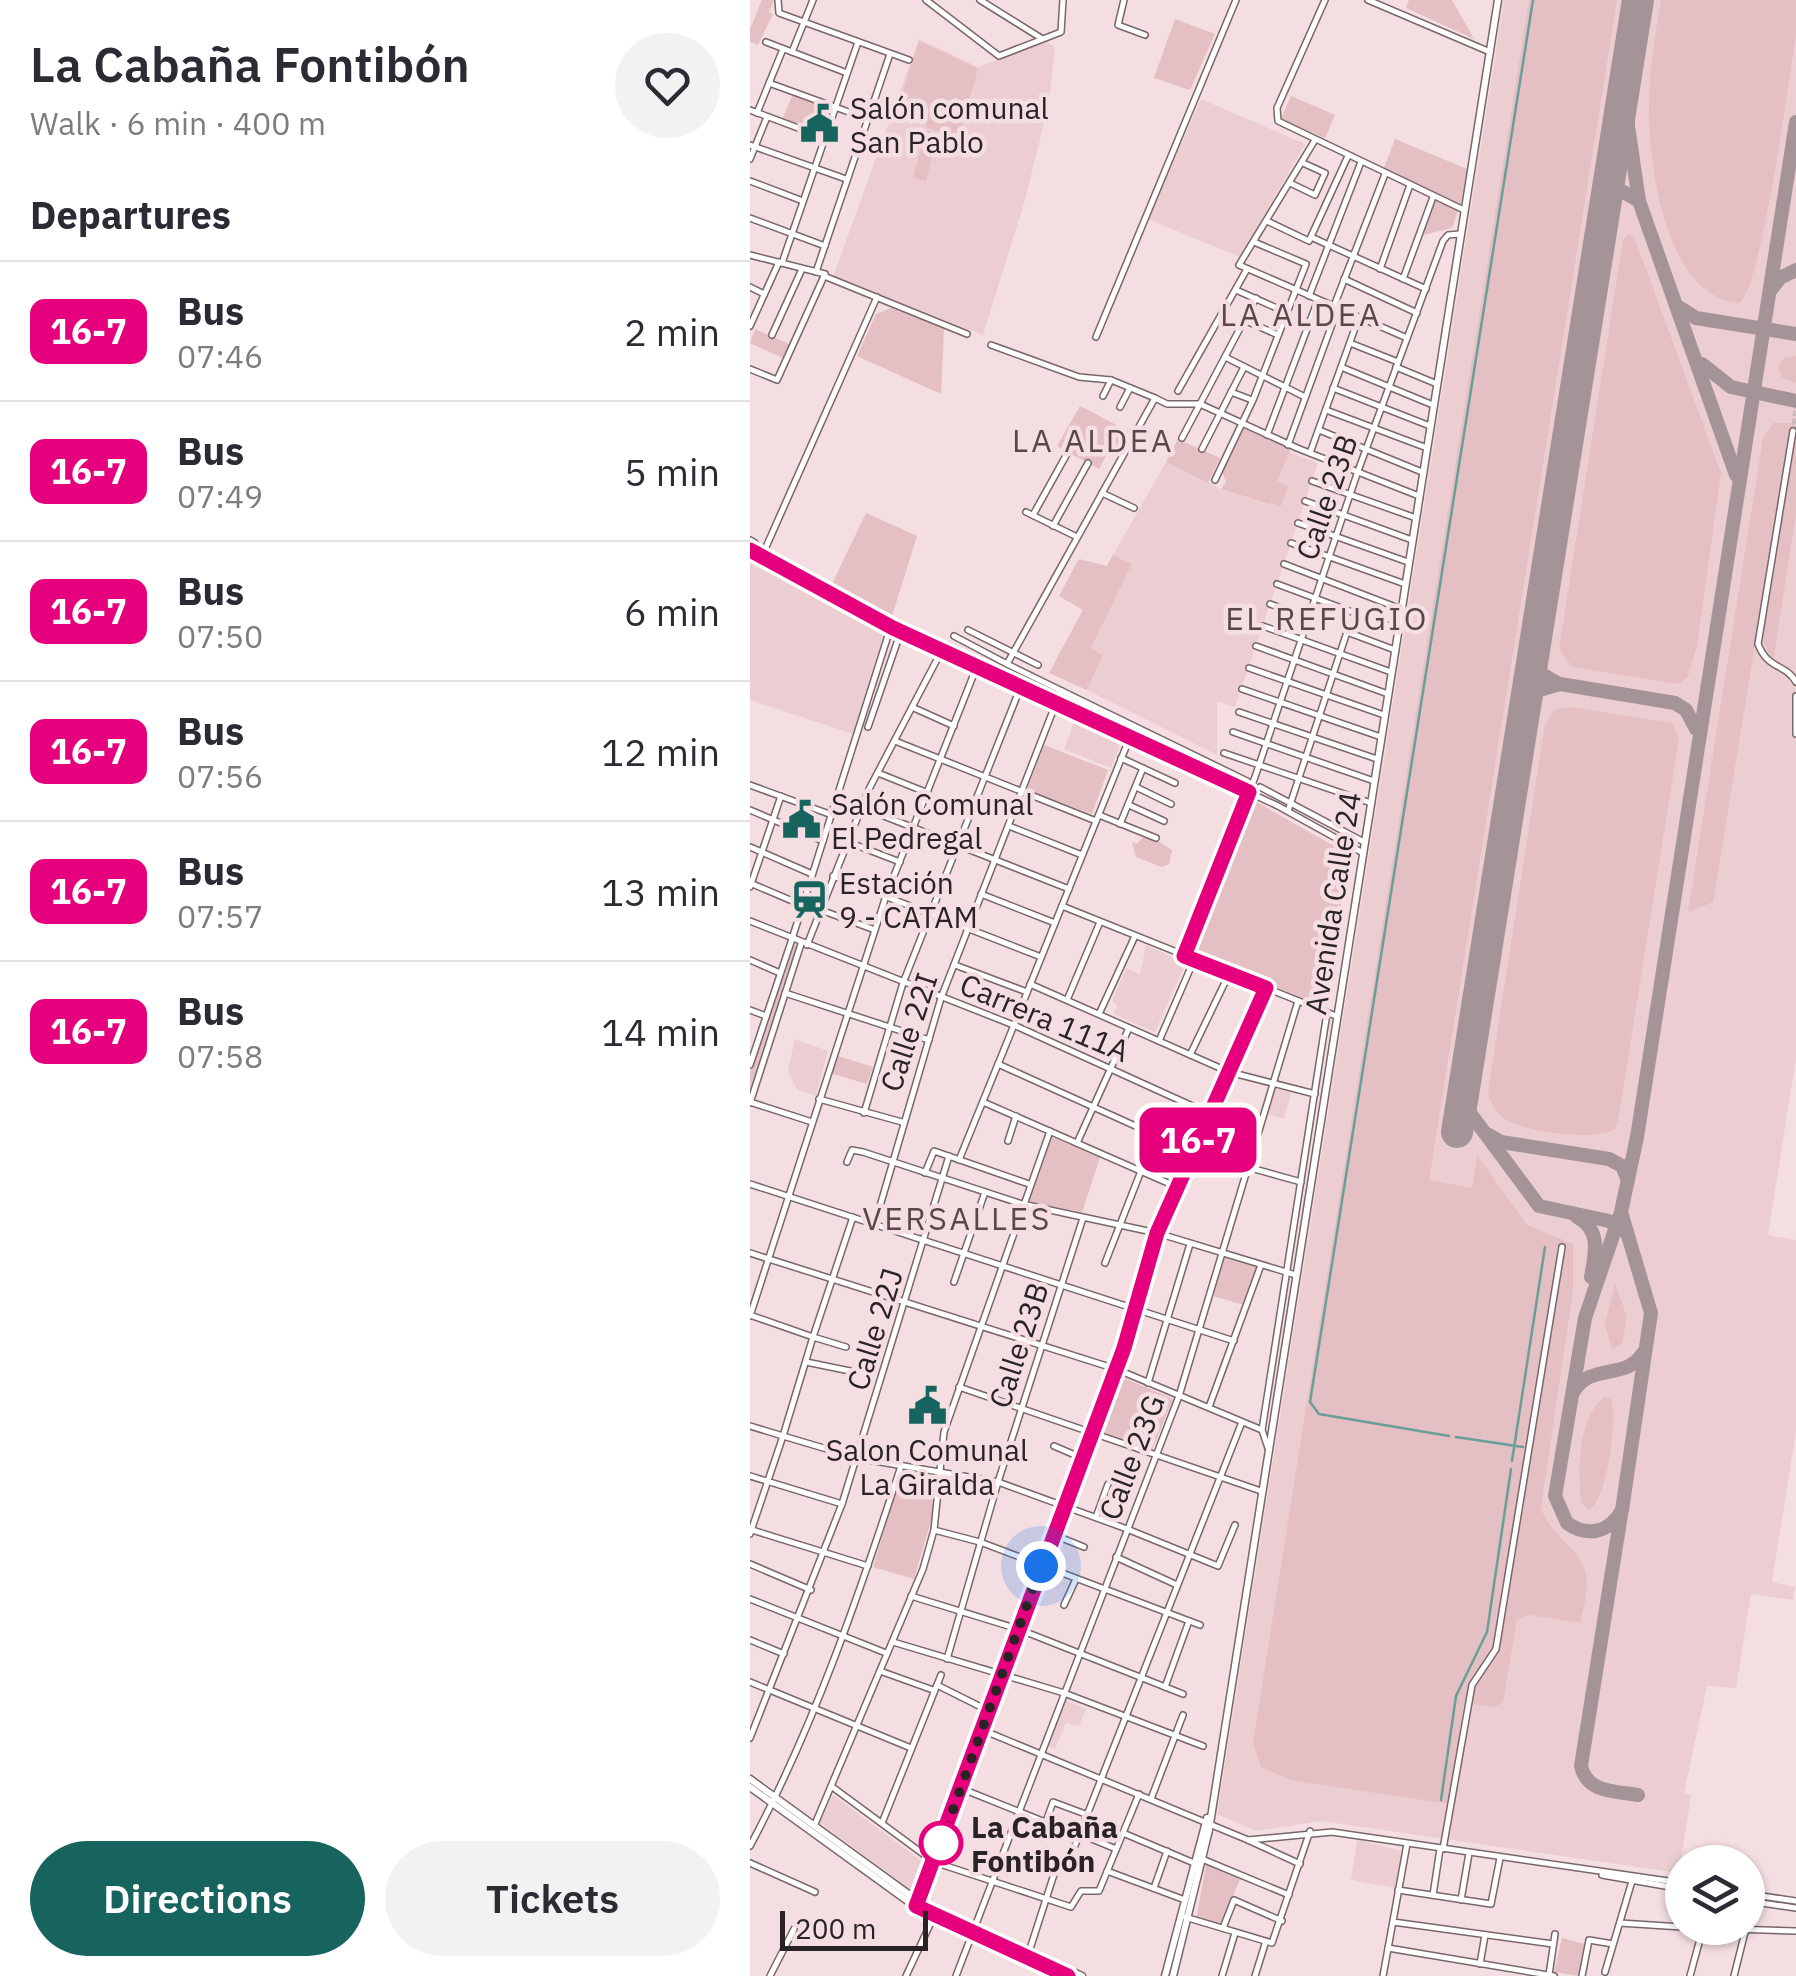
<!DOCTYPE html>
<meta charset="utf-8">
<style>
body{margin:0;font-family:"IBM Plex Sans",sans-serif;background:#f2f2f3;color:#2b2b33;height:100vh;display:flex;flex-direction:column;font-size:38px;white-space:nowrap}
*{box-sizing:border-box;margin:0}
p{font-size:32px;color:#7c7c81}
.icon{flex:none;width:55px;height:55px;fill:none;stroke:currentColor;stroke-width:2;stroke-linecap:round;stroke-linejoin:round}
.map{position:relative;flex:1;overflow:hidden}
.details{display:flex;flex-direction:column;background:#fff;width:750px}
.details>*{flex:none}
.badge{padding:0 20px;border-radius:15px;font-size:35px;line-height:65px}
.fabs{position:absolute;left:915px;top:1845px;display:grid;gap:20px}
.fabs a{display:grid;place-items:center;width:100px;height:100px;border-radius:50%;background:#fff;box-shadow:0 2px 8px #0004;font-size:50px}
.scale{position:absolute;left:30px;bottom:25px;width:148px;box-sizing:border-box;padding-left:10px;border:5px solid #2a2324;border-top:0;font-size:28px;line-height:35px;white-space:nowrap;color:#2a2324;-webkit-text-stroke:8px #f4dee1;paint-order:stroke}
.you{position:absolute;width:50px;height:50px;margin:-25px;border:8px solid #fff;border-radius:50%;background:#1a73e8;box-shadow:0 0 0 15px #1a73e833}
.map>.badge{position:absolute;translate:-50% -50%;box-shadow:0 0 0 5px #fff}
h2{padding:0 30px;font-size:38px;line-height:90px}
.round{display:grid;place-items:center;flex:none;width:105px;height:105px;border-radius:52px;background:#f2f2f3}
.summary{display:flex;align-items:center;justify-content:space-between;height:170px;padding:0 30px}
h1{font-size:48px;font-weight:600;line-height:75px}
.action{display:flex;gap:20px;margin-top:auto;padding:20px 30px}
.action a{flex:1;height:115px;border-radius:60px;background:#17645e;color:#fff;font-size:40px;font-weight:600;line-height:115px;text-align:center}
.action a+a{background:#f2f2f3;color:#2b2b33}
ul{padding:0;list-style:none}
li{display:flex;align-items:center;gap:30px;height:140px;padding:0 30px;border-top:2px solid #e1e1e2}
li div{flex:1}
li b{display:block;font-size:38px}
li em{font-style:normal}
li .badge{min-width:110px;font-weight:700;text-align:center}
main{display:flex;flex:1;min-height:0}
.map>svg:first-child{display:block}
</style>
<main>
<section class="details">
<div class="summary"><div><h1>La Cabaña Fontibón</h1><p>Walk · 6 min · 400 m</p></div><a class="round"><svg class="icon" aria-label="heart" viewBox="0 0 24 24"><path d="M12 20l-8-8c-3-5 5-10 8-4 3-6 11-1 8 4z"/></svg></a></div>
<h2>Departures</h2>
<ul>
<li><span class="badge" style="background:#e6007e;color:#fff">16-7</span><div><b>Bus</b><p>07:46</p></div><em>2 min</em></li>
<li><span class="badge" style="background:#e6007e;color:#fff">16-7</span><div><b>Bus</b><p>07:49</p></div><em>5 min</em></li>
<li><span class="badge" style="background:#e6007e;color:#fff">16-7</span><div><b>Bus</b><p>07:50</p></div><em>6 min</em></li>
<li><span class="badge" style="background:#e6007e;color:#fff">16-7</span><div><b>Bus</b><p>07:56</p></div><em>12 min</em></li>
<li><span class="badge" style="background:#e6007e;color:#fff">16-7</span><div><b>Bus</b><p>07:57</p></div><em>13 min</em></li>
<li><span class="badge" style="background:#e6007e;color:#fff">16-7</span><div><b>Bus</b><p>07:58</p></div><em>14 min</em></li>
</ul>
<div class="action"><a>Directions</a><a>Tickets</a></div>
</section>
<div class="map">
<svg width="1046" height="1976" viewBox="0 0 1046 1976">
<rect width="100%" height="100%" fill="#f4dee1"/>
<g fill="#ecced2">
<polygon points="754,0 1046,0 1046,1058 1018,1235 1046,1240 1046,1432 1022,1582 1045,1587 1043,1600 1001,1594 986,1688 957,1686 934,1793 941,1795 929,1873 571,1821 506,1831 467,1814"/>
<polygon points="169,39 228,67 297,42 305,47 299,103 275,200 233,335 83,277"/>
<polygon points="451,99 555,144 490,257 398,219"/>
<polygon points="539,452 568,463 485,707 467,701 467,755 337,690 353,655 341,648 382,564 363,555 416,462 471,489 518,504"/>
<polygon points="0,558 134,633 103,734 0,700"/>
<polygon points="326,718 373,737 361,768 314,749"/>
<polygon points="396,945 436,963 405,1032 363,1014 367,1006 362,1001 376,968 390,974"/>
<polygon points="45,1039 78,1051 66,1096 47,1090 38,1071"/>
<polygon points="524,1088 541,1093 534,1119 517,1114"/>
<polygon points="315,1700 336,1709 329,1726 316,1723 305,1749 296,1746"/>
<polygon points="83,1795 178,1866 165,1893 70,1823"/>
<polygon points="607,1840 652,1851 645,1888 601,1880"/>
</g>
<g fill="#e4bfc4">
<polygon points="12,0 24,0 19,12 23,14 8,45 0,42 0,29"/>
<polygon points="659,0 702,0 724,39 656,8"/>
<path d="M779,0h88l-188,1180 43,8 5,-33 50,70 46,19v47l-32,217c9,30 47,43 46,75 0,13 -4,27 -7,40l-50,-8 -13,5 -14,82 -9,5 -30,-4 -15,101 -159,-24 -29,-13 -8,-24z"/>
<path d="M911,0h135v34c-6,38 -35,258 -57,269 -74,-6 -90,-137 -90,-195 0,-37 6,-72 12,-108z"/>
<polygon points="425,19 465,34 440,90 404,78"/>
<polygon points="169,41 228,69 213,121 200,117 212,123 208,138 175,127 179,109 151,98"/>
<polygon points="43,94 70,105 61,130 32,120"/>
<polygon points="541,96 585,115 575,138 531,119"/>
<polygon points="176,130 188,134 176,181 163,178"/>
<polygon points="645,139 717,169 711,204 634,168"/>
<polygon points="685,200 708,211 702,228 673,235"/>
<polygon points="879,234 886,242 971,473 947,646 938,676 928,684 822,667 809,649 873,240"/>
<polygon points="141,308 194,328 191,394 107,356 126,314"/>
<polygon points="5,329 41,345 35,359 0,343"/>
<polygon points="1046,356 1046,383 1032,378 1028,367 1034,358"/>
<polygon points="330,406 380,432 370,450 361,447 349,469 307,446"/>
<polygon points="1023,423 1046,423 1046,514 1023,662 1012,639 1046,432 1040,430 963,902 938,912 1013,438"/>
<polygon points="493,428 541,448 527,482 538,486 531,506 521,503 522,498 519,504 471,489 476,482 472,472"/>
<polygon points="428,439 470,458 458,483 416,462"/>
<polygon points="116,513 167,536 141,619 81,586"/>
<polygon points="363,555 382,564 341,648 353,655 337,690 299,673 333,610 309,596 329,559 357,566"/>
<polygon points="199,641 306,693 303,698 194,647"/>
<path d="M821,707l101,16 7,15 -60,377 -4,14c-16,13 -93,2 -110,-10 -9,-6 -15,-17 -17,-27l57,-368 11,-15z"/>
<polygon points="294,745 358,770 342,814 277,790"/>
<polygon points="503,800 584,846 597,867 575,1007 441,953"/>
<polygon points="396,834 422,850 419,864 412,867 386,857 382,842 387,844"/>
<polygon points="42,943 48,946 0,1095 0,1072"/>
<polygon points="85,1055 123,1067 117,1084 80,1073"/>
<polygon points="301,1137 350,1157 332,1212 276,1201"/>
<polygon points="475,1258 508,1268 494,1305 463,1296"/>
<polygon points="865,1283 877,1317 872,1344 862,1349 855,1324"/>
<polygon points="367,1375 423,1399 402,1450 346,1431"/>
<path d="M854,1397l7,2c7,20 -4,101 -22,111l-8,-7c-3,-32 -4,-84 23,-106z"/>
<polygon points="153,1468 185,1474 181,1521 164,1579 123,1567"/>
<polygon points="456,1865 490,1879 471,1926 446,1920"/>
<polygon points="812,1938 835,1944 829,1976 804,1972"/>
</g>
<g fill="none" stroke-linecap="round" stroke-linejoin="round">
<g stroke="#6a9f99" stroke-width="2.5">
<polyline points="699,1436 569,1414 560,1402 783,0"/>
<polyline points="706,1437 773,1447"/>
<polyline points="762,1461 795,1247"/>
<polyline points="691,1800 706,1696 737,1632 761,1469"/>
</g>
<g stroke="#a49497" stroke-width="14">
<polyline points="877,69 878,126 889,201 986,475"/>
<polyline points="854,210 870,190 889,201"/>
<polyline points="1020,291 1030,278 1046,270"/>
<polyline points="927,306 946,318 1046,334"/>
<polyline points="952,364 981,387 1046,401"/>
<polyline points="783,653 790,673 809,684"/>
<polyline points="775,708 786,691 810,684 925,703 936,710 946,729"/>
<polyline points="714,1089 717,1109 789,1206 859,1221 872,1230"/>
<polyline points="739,1135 751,1142 859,1159 872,1166 878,1180"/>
<path d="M871,1212l30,101 -29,197c-12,22 -34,28 -55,13l-12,-27 30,-178 36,-106 16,-75 159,-1015"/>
<path d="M827,1217c25,13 18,37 14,60"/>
<path d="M824,1391c18,-29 52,-10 69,-38"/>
<path d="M871,1515l-40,251c6,27 34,25 57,29"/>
</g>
<polyline stroke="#a49497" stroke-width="32" points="707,1132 888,0"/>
<polyline stroke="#ccb9bb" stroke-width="5" stroke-dasharray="5 2.5" stroke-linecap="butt" points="1043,431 1046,408"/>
<defs>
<g id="minor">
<polyline points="28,0 29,13 159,60"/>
<polyline points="176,0 249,56 311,32 313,0"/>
<polyline points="230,0 291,38"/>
<polyline points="374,0 368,25 395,35"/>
<polyline points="575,0 527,108 528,121 714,210"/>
<polyline points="618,0 740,52"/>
<polyline points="16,42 97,73"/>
<polyline points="42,52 63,0"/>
<polyline points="19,83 118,119"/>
<polyline points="0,110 75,138"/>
<polyline points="7,113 33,49"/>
<polyline points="565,140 489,265 657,338"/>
<polyline points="0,145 96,179"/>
<polyline points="0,159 17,117"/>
<polyline points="0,181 53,201"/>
<polyline points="540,183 565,195 575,173 553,163"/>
<polyline points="0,218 75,246"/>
<polyline points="517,221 559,241 598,156"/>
<polyline points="561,237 676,289"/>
<polyline points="0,255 75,274 27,380 0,369"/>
<polyline points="32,263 108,42"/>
<polyline points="630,269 660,185"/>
<polyline points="66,272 140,54"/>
<polyline points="74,276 217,334"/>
<polyline points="594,279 667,313"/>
<polyline points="653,279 683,197"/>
<polyline points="0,287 14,294"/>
<polyline points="486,290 538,313"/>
<polyline points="559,296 611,162"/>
<polyline points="584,306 635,174"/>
<polyline points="494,320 528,335"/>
<polyline points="0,326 29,262"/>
<polyline points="22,335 52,269"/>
<polyline points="346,337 486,0"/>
<polyline points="600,343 648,362"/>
<polyline points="241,345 329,377 361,380 405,398"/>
<polyline points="475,357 555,397"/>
<polyline points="591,367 683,405"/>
<polyline points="646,367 687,384"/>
<polyline points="583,388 680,426"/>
<polyline points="428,391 497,269"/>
<polyline points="481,392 502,400"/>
<polyline points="353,396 361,380"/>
<polyline points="370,407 380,388"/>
<polyline points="576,410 677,448"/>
<polyline points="569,430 672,472"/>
<path d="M1043,431l-35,213c10,26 27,19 38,38"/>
<polyline points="517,435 568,300"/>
<polyline points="432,438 506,298"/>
<polyline points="538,445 588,308"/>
<polyline points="452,449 494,367"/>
<polyline points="560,453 609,317"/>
<polyline points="465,480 503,400 556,264 504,242"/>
<polyline points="562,481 666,518"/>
<polyline points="352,493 384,508"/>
<polyline points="555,501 662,540"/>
<polyline points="276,512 327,537"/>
<polyline points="283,515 318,452"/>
<polyline points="548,523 658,562"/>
<polyline points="303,526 338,463"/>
<polyline points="0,540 5,543 1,551"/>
<polyline points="541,543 655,584"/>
<polyline points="12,556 127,297"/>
<polyline points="534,564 651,609"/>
<polyline points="527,584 648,629"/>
<polyline points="520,604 559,618"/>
<polyline points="513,626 641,672"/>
<polyline points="218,630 288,665"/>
<polyline points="204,636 257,664"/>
<polyline points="506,646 638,694"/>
<polyline points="499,668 634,715"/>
<polyline points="492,689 631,737"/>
<polyline points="312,691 497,781"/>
<polyline points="1046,696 1046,734"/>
<polyline points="164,708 204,726"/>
<polyline points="489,712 627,759"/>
<polyline points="118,727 151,631"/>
<polyline points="483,732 624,781"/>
<polyline points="145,741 346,821"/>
<polyline points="474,753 621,803"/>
<polyline points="371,758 425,783"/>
<polyline points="128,773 178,793"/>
<polyline points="0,785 82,815"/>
<polyline points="386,787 421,804"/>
<polyline points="510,787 614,842"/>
<polyline points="379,805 414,821"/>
<polyline points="111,807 319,889"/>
<polyline points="0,810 73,841"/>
<polyline points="538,811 597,632 645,650"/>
<polyline points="349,815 406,838"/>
<polyline points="370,824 393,768"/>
<polyline points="259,826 332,855"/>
<polyline points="98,842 150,862"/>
<polyline points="0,847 62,874"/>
<polyline points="83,876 291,957"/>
<polyline points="0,883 52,905"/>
<polyline points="0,887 31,796"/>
<polyline points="231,894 305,923"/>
<polyline points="68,909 125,930"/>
<polyline points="42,939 141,626"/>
<polyline points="0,960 30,973"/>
<polyline points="205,965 277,992"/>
<polyline points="280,984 479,1072 565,1094"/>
<polyline points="35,993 179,1040"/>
<polyline points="317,1000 350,922"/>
<polyline points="0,1010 16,1016"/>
<polyline points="349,1014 385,936"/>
<polyline points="409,1041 444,960"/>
<polyline points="440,1055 479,974"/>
<polyline points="248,1064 443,1152 551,1182"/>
<polyline points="69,1099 152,1122"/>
<polyline points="0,1102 62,1122"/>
<polyline points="233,1102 427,1187"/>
<polyline points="114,1113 153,983 271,686"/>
<polyline points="258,1141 266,1116"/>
<polyline points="327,1143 379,1028"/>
<polyline points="209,1160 264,1025"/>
<polyline points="97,1162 102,1150 113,1152 272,1204 407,1233 546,1275"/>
<polyline points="175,1173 184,1151 279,1184"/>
<polyline points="0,1184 484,1341"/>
<polyline points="125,1223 191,998 306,703"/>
<polyline points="0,1253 366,1369 512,1430"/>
<polyline points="355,1263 391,1171"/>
<polyline points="204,1282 235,1192"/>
<polyline points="0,1316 136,896 227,666"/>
<polyline points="96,1347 63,1337 103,1217"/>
<polyline points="56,1362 105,1372"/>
<polyline points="398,1383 440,1244"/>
<polyline points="209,1387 511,1491"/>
<polyline points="459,1407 511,1265"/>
<polyline points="0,1426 33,1436 0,1534"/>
<polyline points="304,1446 332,1458"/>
<polyline points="518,1448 512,1430 577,1013"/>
<polyline points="0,1476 92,1504"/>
<polyline points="346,1517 358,1484"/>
<polyline points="377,1529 468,1566 485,1525"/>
<polyline points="2,1530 118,1566"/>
<polyline points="184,1530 230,1542 450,1625"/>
<polyline points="304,1535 334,1547"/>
<polyline points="366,1557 427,1585"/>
<polyline points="0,1564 61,1590"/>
<polyline points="161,1596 268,1629 433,1694"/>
<polyline points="0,1599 136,1653"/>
<polyline points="314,1605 326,1579"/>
<polyline points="0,1640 34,1654"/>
<polyline points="143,1642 314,1693 453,1746"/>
<polyline points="197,1659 248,1482 333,1218"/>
<polyline points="130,1671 183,1690"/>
<polyline points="0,1682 161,1748"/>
<polyline points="187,1685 237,1710"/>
<polyline points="415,1687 439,1621"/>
<polyline points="0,1738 92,1504 199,1156"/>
<polyline points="81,1786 184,1862 321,1907 331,1891 349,1891 389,1794"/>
<polyline points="210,1788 295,1822"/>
<polyline points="401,1799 433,1715"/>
<polyline points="132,1823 191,1675"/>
<polyline points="65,1824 173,1569 184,1530 194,1432 300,1131"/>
<polyline points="373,1833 444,1863"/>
<polyline points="330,1834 366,1849"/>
<polyline points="290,1838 303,1802 338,1815"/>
<polyline points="498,1840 550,1864"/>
<path d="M0,1846c64,-119 109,-251 151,-380"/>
<polyline points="693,1849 722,1685 746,1649 812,1247"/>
<polyline points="452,1859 539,1895"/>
<polyline points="0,1863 65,1892"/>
<polyline points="357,1871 435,1900"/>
<polyline points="852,1875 932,1889"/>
<polyline points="404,1888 417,1851"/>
<polyline points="648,1890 741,1904 750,1858"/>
<polyline points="683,1895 690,1849"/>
<polyline points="711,1900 719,1853"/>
<polyline points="998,1901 1046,1908"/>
<polyline points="435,1917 522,1943 560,1831"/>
<polyline points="643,1922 803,1944"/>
<polyline points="870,1923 932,1927"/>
<polyline points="473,1928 484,1900 532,1921"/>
<polyline points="950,1928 1046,1931"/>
<polyline points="638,1948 804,1976"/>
<polyline points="279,1952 307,1865 324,1848 492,1422"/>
<polyline points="730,1964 735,1935"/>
<polyline points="855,1972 882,1881"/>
<polyline points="799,1975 805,1934"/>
<polyline points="20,1976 44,1929"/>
<polyline points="156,1976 184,1916"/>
<polyline points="472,1976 485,1933"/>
<polyline points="505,1976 515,1944"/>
<polyline points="633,1976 657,1844"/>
<polyline points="832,1976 839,1940 863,1944"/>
<polyline points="940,1976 953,1928"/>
<polyline points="984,1976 996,1928"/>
</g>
<g id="tertiary">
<polyline points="0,550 141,626 528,806 613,853"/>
<polyline points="306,703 312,691 257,664 405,398 417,404 450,404 547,448 669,496"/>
<polyline points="312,906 586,1016"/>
<polyline points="0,921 266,1026 460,1114"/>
<polyline points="57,945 118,791 192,650"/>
<polyline points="434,956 505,777 608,471 693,241 698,235 710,234"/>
<polyline points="264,1025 380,737"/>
<polyline points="0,1065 42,939"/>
<polyline points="0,1103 51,944"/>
<polyline points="0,1315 63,1337 33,1436 107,1458 248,1482 377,1529"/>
<polyline points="230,1729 498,1840 582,1832 932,1883"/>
<polyline points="998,1894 1046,1901"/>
<polyline points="169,1901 374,1348 407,1233 516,989"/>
<polyline points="206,1976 429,1396 548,1001"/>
</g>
<g id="secondary">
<polyline points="0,1779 168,1901 332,1976"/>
<polyline points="0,1787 166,1907 319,1976"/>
<polyline points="415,1976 457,1818"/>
<polyline points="423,1976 459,1830 748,0"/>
</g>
</defs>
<use href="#minor" stroke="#796669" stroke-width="8"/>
<use href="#tertiary" stroke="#796669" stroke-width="8"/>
<use href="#secondary" stroke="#796669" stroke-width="9"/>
<use href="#minor" stroke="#fff" stroke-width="5"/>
<use href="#tertiary" stroke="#fff" stroke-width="5"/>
<use href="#secondary" stroke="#fff" stroke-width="6"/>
</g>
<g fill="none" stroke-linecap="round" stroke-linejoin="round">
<defs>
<polyline id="line" points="0,550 143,628 499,792 434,956 516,988 407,1233 374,1348 166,1906 318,1976"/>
</defs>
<use href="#line" stroke="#fff" stroke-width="22"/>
<use href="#line" stroke="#e6007e" stroke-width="15"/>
<polyline stroke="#2a2324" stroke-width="10" stroke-dasharray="0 18" points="191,1843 291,1566"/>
</g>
<defs>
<symbol id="civic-bare" viewBox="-9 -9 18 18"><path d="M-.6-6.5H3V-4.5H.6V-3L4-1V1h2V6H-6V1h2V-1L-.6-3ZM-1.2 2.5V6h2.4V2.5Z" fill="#17645e" stroke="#f4dee1" stroke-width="2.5" paint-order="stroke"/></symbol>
<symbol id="station-bare" viewBox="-9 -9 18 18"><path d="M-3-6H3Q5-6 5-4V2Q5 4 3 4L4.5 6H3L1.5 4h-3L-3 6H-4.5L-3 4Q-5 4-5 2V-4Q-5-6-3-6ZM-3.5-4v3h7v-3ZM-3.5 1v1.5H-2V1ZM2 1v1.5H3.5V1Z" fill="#17645e" stroke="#f4dee1" stroke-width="2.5" paint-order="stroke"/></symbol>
</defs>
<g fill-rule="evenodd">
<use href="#civic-bare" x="42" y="96" width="55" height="55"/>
<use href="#civic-bare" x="24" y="792" width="55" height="55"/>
<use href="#station-bare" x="32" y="872" width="55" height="55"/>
<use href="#civic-bare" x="150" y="1378" width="55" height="55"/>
</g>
<circle fill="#fff" stroke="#e6007e" stroke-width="5" cx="191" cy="1843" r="20"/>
<g text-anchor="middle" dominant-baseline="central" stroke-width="9" stroke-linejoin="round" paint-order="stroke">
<g font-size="30" fill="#2a2324" stroke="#f4dee1" text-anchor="start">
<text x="100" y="107">Salón comunal<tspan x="100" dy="34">San Pablo</tspan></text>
<text x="81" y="803">Salón Comunal<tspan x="81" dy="34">El Pedregal</tspan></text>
<text x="89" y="882">Estación<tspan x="89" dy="34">9 - CATAM</tspan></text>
<text x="177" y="1449" text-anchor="middle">Salon Comunal<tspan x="177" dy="34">La Giralda</tspan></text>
</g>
<g font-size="30" fill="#2a2324" stroke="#f4dee1">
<text transform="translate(576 497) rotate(-71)">Calle 23B</text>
<text transform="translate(582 903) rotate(-81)">Avenida Calle 24</text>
<text transform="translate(295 1017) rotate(23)">Carrera 111A</text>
<text transform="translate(158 1032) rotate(-72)">Calle 22I</text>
<text transform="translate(124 1329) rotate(-73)">Calle 22J</text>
<text transform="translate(268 1345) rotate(-72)">Calle 23B</text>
<text transform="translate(381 1457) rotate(-69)">Calle 23G</text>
</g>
<g font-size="30" font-weight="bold" fill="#2a2324" stroke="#f4dee1" text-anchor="start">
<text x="221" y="1826">La Cabaña<tspan x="221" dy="34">Fontibón</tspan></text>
</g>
<g font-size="32" letter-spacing="2.5" fill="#59474a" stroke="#f4dee1">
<text x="551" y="314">LA ALDEA</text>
<text x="343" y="440">LA ALDEA</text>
<text x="577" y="618">EL REFUGIO</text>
<text x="207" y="1218">VERSALLES</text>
</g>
</g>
</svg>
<div class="fabs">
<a><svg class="icon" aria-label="layers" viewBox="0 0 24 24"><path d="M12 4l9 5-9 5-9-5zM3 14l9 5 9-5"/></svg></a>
</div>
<div class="scale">200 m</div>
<div class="you" style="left:291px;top:1566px"></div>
<b class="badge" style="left:448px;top:1140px;background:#e6007e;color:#fff">16-7</b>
</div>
</main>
